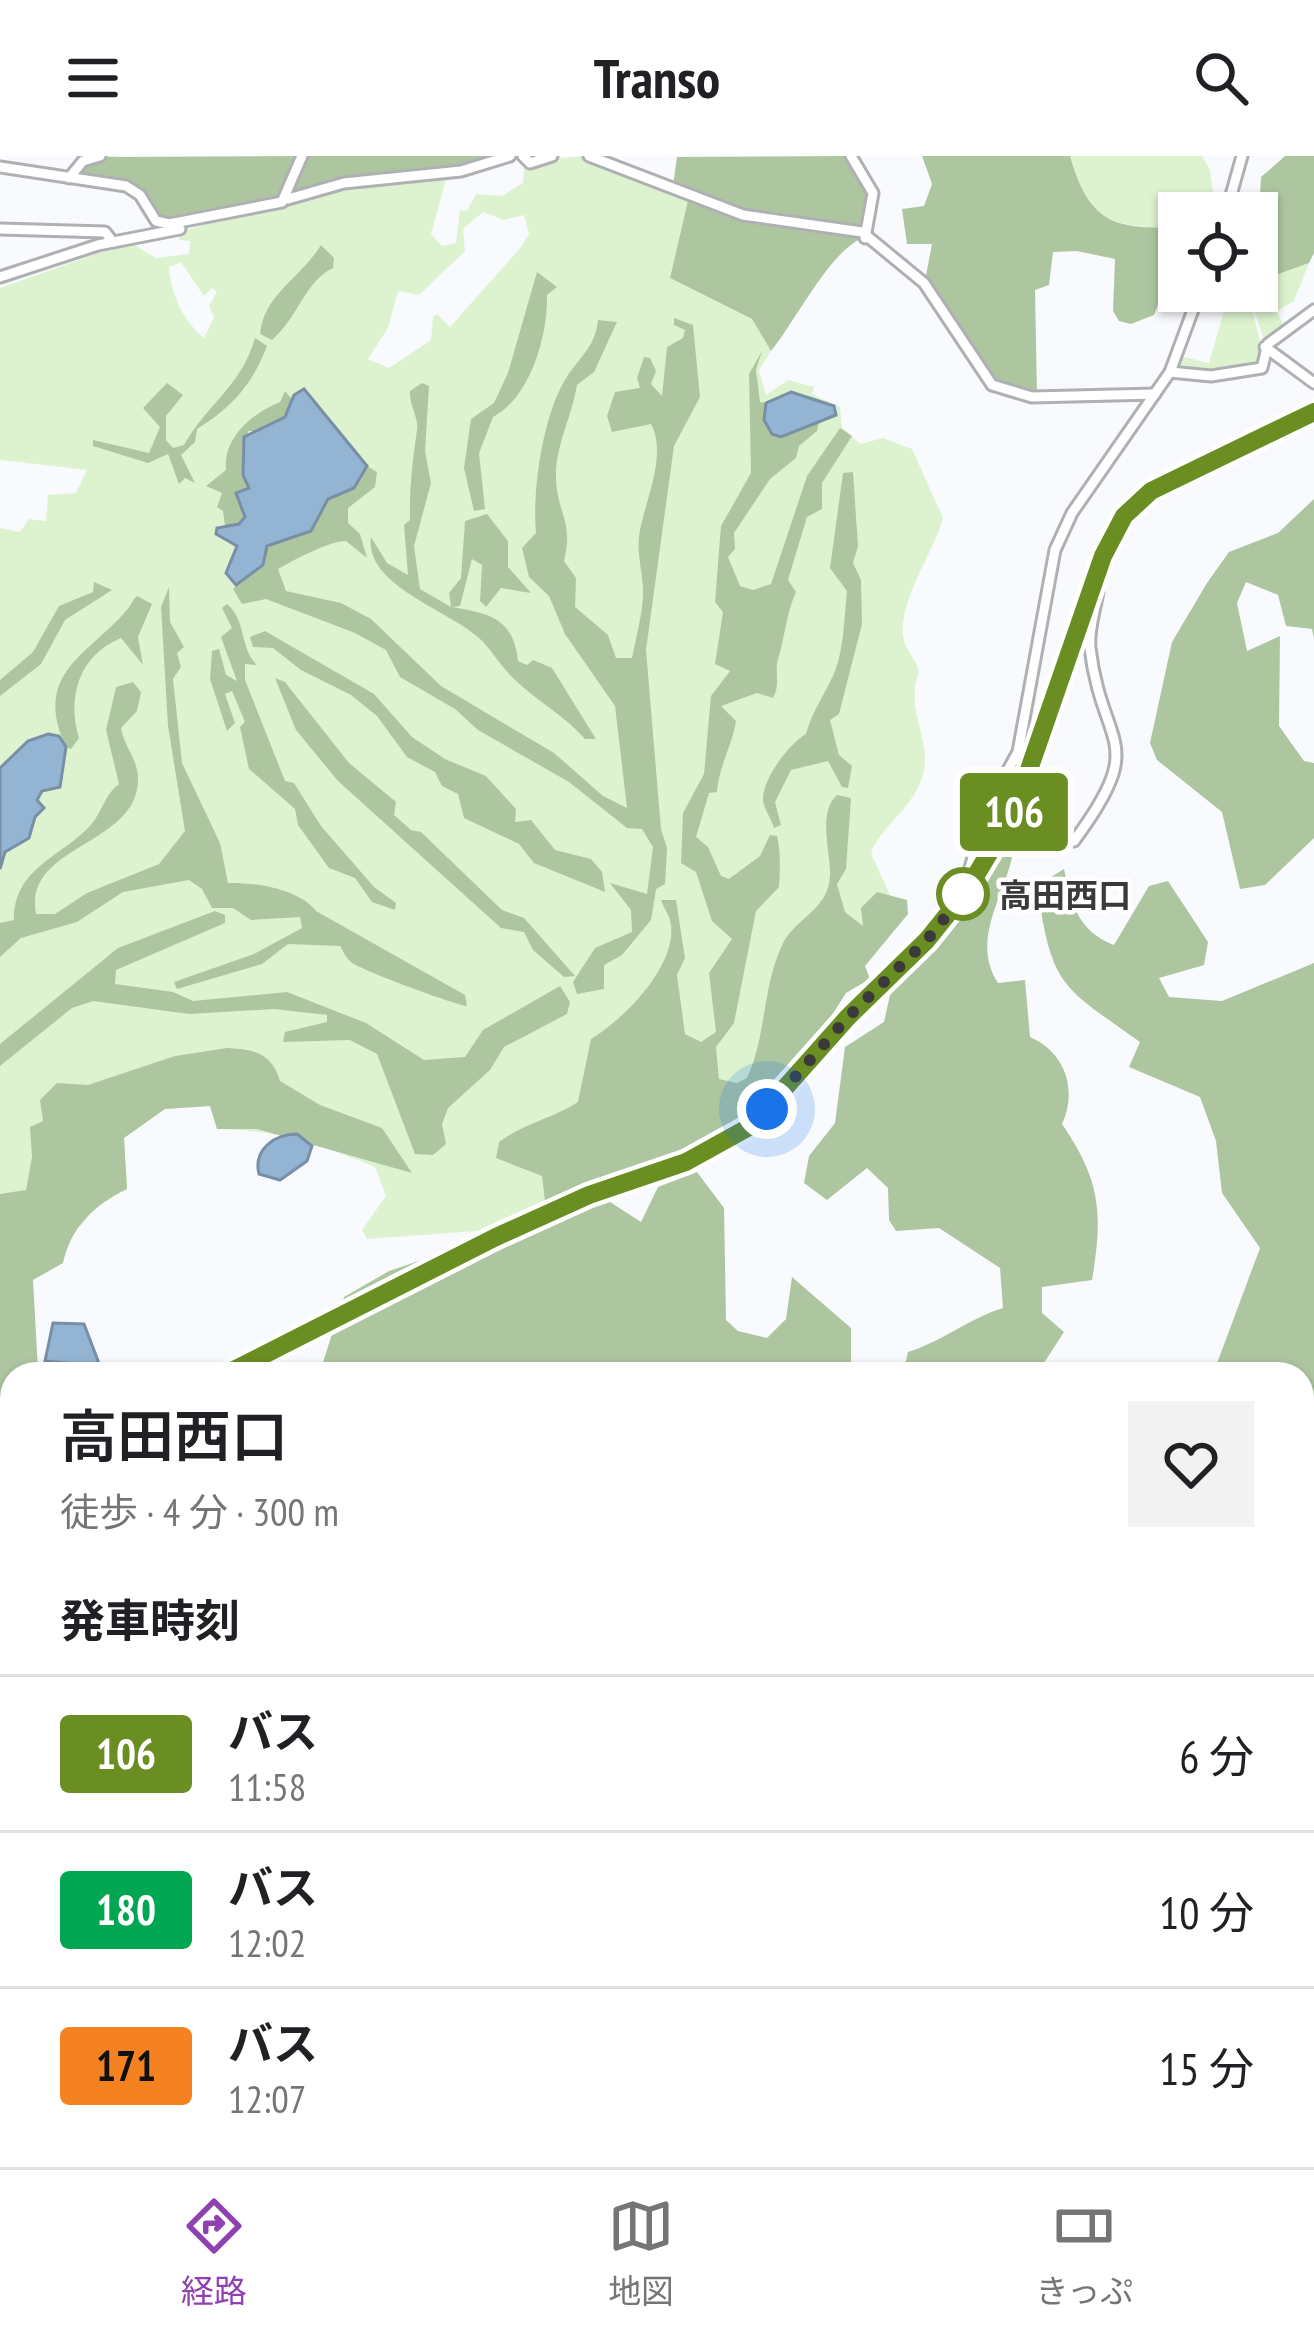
<!DOCTYPE html>
<html lang="ja">
<meta charset="utf-8">
<style>
body{margin:0;font-family:"PT Sans Narrow","Noto Sans JP",sans-serif;background:#f2f2f2;color:#202124;height:100vh;display:flex;flex-direction:column;font-size:45px;white-space:nowrap}
*{box-sizing:border-box;margin:0}
p{font-size:39px;color:#757577}
.icon{flex:none;width:66px;height:66px;fill:none;stroke:currentColor;stroke-width:2;stroke-linecap:round;stroke-linejoin:round}
.map{position:relative;flex:1;overflow:hidden}
.drawer{position:absolute;left:0px;top:1206px;width:1314px;height:807px;display:flex;flex-direction:column;background:#fff;border-radius:36px 36px 0 0;box-shadow:0 3px 9px #0004}
.drawer>*{flex:none}
.badge{padding:0 24px;border-radius:9px;font-size:42px;line-height:78px}
.tools{position:absolute;left:1158px;top:36px;display:grid;gap:24px}
.tools a{display:grid;place-items:center;width:120px;height:120px;border-radius:0px;background:#fff;box-shadow:0 3px 9px #0004;font-size:60px}
.you{position:absolute;width:60px;height:60px;margin:-30px;border:9px solid #fff;border-radius:50%;background:#1a73e8;box-shadow:0 0 0 18px #1a73e833}
.map>.badge{position:absolute;translate:-50% -50%;box-shadow:0 0 0 6px #fff}
h2{padding:0 60px;font-size:45px;line-height:108px}
.round{display:grid;place-items:center;flex:none;width:126px;height:126px;border-radius:0px;background:#f2f2f2}
.head{display:flex;align-items:center;justify-content:space-between;height:204px;padding:0 60px}
h1{font-size:57px;font-weight:600;line-height:90px}
ul{padding:0;list-style:none}
li{display:flex;align-items:center;gap:36px;height:156px;padding:0 60px;border-top:3px solid #e0e0e0}
li div{flex:1}
li b{display:block;font-size:45px}
li em{font-style:normal}
li .badge{min-width:132px;font-weight:700;text-align:center}
header{display:flex;justify-content:space-between;align-items:center;height:156px;padding:0 60px;background:#fff;font-size:54px;font-weight:600}
.tabs{display:flex;justify-content:space-around;align-items:center;height:168px;border-top:3px solid #e0e0e0;background:#fff;font-size:33px;color:#757577}
.tabs a{display:grid;justify-items:center;gap:6px}
.tabs .selected{color:#8f41b2}
.map>svg:first-child{display:block}
</style>
<header><svg class="icon" aria-label="menu" viewBox="0 0 24 24"><path d="M4 6h16M4 12h16M4 18h16"/></svg>Transo<svg class="icon" aria-label="search" viewBox="0 0 24 24"><circle cx="10" cy="10" r="6"/><path d="M15 15l6 6"/></svg></header>
<div class="map">
<svg width="1314" height="2011" viewBox="0 0 1314 2011">
<rect width="100%" height="100%" fill="#f9fafe"/>
<g fill="#ddf3d0" fill-rule="evenodd">
<path d="M584,0l105,40 -19,82 82,41 19,32 -12,19 7,25 22,-15 26,7 -2,7 28,13 2,20 18,17 23,-6 29,11 31,69c-10,37 -52,94 -37,128 5,10 10,14 13,26 -16,40 18,72 1,111 -10,26 -39,44 -49,70l21,47 -146,190 -150,94 -106,46 -123,9 -5,-9 24,-34 -11,-29c-53,-22 -101,-38 -158,-38l-7,-23 -45,3 -41,29 3,51 -27,12 -19,25 -81,4v-702l20,4 9,-13 17,2 2,-26 28,-2 11,-23 -87,-10v-172l129,-46 27,16 33,-4 1,-13 -11,-1v-8l165,-46 103,-10 -16,58 11,12 14,-3 4,-33 7,1 9,-17 26,2 21,-13 2,-22zM483,56l21,8 20,-5 5,19 -8,13 -71,80 -13,-13 -4,3 -2,23 -42,28 -21,-9 20,-31 10,-37 21,4 46,-44 -2,-22zM181,106l23,34 8,-8 5,4 -8,14 5,11 -10,21c-21,-18 -33,-43 -35,-71z"/>
<path d="M1070,0h132l8,14 6,43h-37v15c-66,-2 -89,-2 -109,-72z"/>
<polygon points="1276,84 1278,117 1309,107 1294,145 1277,155 1285,172 1265,186 1254,155 1257,95"/>
<path d="M1230,135h22c-2,27 12,46 9,74l-34,8 -51,-3 4,-14 29,7z"/>
</g>
<g fill="#aec6a0">
<polygon points="93,0 120,1 299,0 284,41 171,66 158,61 135,31 75,21 72,17"/>
<polygon points="305,0 506,0 448,16 416,14 291,41"/>
<polygon points="848,0 871,41 864,75 744,57 673,30 677,1"/>
<path d="M922,0h148c19,66 43,74 109,71v22l-25,66 -23,9 -12,-3 -6,-10 2,-52 -38,-8 -24,1 -4,33 -14,5 2,105 -44,-12 -68,-102 7,-37h-25l-5,-35 22,-3 8,-22z"/>
<polygon points="1285,0 1314,0 1314,97 1309,107 1278,118 1275,85 1257,95 1261,21"/>
<path d="M689,40l54,21 119,21c-34,16 -65,81 -91,113l-19,-32 -82,-41z"/>
<path d="M321,89l13,13 -1,10c-27,12 -36,51 -61,72l-12,-6c4,-40 40,-55 61,-89z"/>
<path d="M537,116l20,15 -10,8c1,40 -16,102 -54,122l-14,36 6,56 -11,2 -10,-43 7,-49 23,-16 14,-30z"/>
<path d="M674,162l19,7 7,72 -26,49 -28,204 15,179 6,19 -2,36 -9,5 -5,31 -29,35 -18,10v24l-27,5 -4,-12 22,-34 37,-16 -1,-22 -21,-27 37,11 6,-47 -11,-18 -15,-1 -58,-46 -91,-52 -23,-21 -55,-32 -14,-27 -31,-17 -89,-34 -24,5 -9,-15 32,-30 2,-13 44,-15 17,-32 32,-18 7,-15 10,6 -2,15 -27,21v15l12,11 7,24 -21,-17c-17,0 -52,19 -68,28l8,22 55,12 30,16 70,67 113,67 49,43 24,12 -12,-102 -50,-72 -16,-38 -20,-19 -7,-29 14,-15c-4,-43 7,-121 32,-158 13,-19 28,-30 30,-55l19,2 -23,50 -17,13c-5,31 -22,62 -21,93 1,35 18,44 8,83l12,17 -1,29 33,28 8,23h16c4,-20 11,-46 11,-66 0,-18 -6,-36 -4,-56 5,-34 29,-80 12,-112l-39,8 -5,-16 8,-24 25,-4 -3,-10 7,-21 6,1 6,13 -5,13 11,12 5,-49 16,-9 2,-8 -11,-5z"/>
<path d="M255,182l12,8c-15,39 -35,61 -70,83l-2,13 -14,13 14,28 -10,-5 -6,6 -11,-30 -20,9 -55,-17v-6l56,13 11,-26 -17,-19 24,-25 16,12 -17,21v24l7,8 11,-3c24,-42 58,-60 71,-107z"/>
<path d="M762,195l-6,19 4,32 6,1 -2,17 18,17 38,-19 -3,13 -18,15 -3,12 -26,21 -36,54 1,16 -7,8 12,29 13,4 18,-6 36,-108 33,-48 12,8 -30,47v26l-15,8 -19,63 8,12c-10,22 -11,45 -18,67 -4,14 3,25 -5,39l-16,-5 -36,13 15,15c-4,25 -17,45 -19,71l-8,1 -13,44 12,10 13,29 8,3 31,-23 10,-21 7,1c4,16 3,35 2,51l-23,24 -22,112 -18,24 3,32 18,4 10,-5c20,-43 15,-92 36,-135 14,-26 45,-33 47,-67 1,-24 -13,-63 7,-81l14,3 -5,71 -9,15 8,28 18,14 -2,-18 16,-16 30,8 1,14 -43,52 5,13 -24,14 -43,68 -64,67 -56,30 -26,3 -63,23 -48,25 -4,-33 -46,-18 3,-16c26,-19 52,-23 79,-40l13,-63c33,-20 85,-72 80,-114 -1,-10 -8,-18 -10,-25h15l9,58 -8,17 8,59 16,8 15,-10 -7,-59 23,-34 -20,-18 -16,-49 -15,-9 2,-50 21,-39 7,-78 19,-25 -15,-7 8,-52 -8,-10 6,-76 30,-53 -2,-99z"/>
<path d="M422,227l7,3 -4,65 6,32 -17,63 6,43 31,18 -2,-14 12,-15 4,-57 22,-7 21,27v26l23,26 -30,-5 -15,19 -6,-6 2,-36 -10,-6 -12,47 -8,1c36,6 62,11 66,54l9,4 6,-5 19,8 44,71h-11c-22,-25 -47,-37 -70,-59 -14,-13 -23,-30 -36,-42 -29,-27 -115,-53 -108,-101l16,26 21,12 -4,-50 6,-5c-1,-31 3,-62 7,-90 2,-12 -8,-25 -7,-39z"/>
<path d="M285,235l7,8 -6,18 -23,9 -1,5h-14l1,57 -12,12 8,16 -6,8 -14,2 -2,-15 -6,-4 5,-14 -16,-7 20,-16c-3,-32 25,-56 54,-68z"/>
<path d="M853,316l5,74 -5,17 8,17 1,44 -23,90 -9,6 9,35 13,11 -4,22 -6,-1 -14,-26 -37,9 -16,32 6,23 -7,3c-2,-8 -11,-21 -11,-28 -1,-21 27,-57 43,-66 6,-22 16,-35 25,-54 13,-24 13,-62 16,-89l-17,-23 13,-95z"/>
<polygon points="1314,343 1314,483 1312,473 1286,470 1278,439 1246,426 1237,447 1247,495 1280,480 1279,570 1304,605 1314,607 1314,682 1265,729 1240,733 1222,656 1157,604 1150,587 1172,486 1207,427 1229,396 1278,377"/>
<polygon points="94,426 112,434 65,464 41,508 0,540 0,524 33,496 59,450 93,436"/>
<path d="M169,431l1,35 14,25 -7,6 4,14 -8,12 9,84 38,80 8,40c25,-1 72,6 88,28l149,84 2,11c-11,-1 -105,-35 -116,-44 -5,-4 -8,-11 -11,-16l-52,-2 -26,20 -85,25 -3,-7 80,-28 48,-26 -2,-11 -49,3 -18,-12h-21l-10,-19 -13,-9 -66,12 -46,30 -56,16 -21,19v-34l14,-3c0,-50 42,-61 73,-91 15,-14 16,-33 32,-45l-13,-54 10,-43 17,-5 8,10 -4,19 -16,17c3,19 18,32 17,53 -2,65 -115,64 -102,133h19l32,-21 72,-29 26,-33 -17,-105 -7,-119z"/>
<path d="M137,440l15,8 -14,33 5,28 -22,-27c-43,18 -54,60 -42,100l-8,11 -5,-2c-34,-74 22,-92 60,-136 5,-5 6,-11 11,-15z"/>
<path d="M227,448c20,17 12,43 30,61l-12,-1v16l40,101 9,2 27,43 53,61 22,16 -1,7 -23,-8 -17,-24 -26,-10 -31,-43 -3,-16 -46,-40 -9,-42 5,-5 -13,-31 -7,3 10,29 -8,8 -17,-52 2,-28 7,-2 7,26 11,6 -16,-44 11,-9 -10,-20z"/>
<polygon points="265,475 374,538 412,581 445,603 486,620 516,653 515,666 531,664 555,694 591,703 602,716 605,736 534,707 519,688 464,662 458,638 442,630 435,616 407,601 377,560 351,539 301,514 273,492 253,491 250,481"/>
<polygon points="275,522 285,526 349,607 396,646 394,659 411,674 421,676 502,754 524,762 575,820 564,821 533,794 524,776 501,772 338,625 296,574"/>
<path d="M1014,675c5,51 -49,101 -16,152l27,-3 5,57c35,15 48,53 32,87 39,57 41,89 30,156l-50,7v26l22,19 -26,40 -135,2 5,-22c37,-12 58,-32 95,-44l-3,-40 -61,-40 -43,3 -7,-11 -1,-32 -21,-20 -40,32 -23,-17 5,-27 26,-33 10,-76 39,-25 6,-27z"/>
<path d="M1064,713c7,35 14,62 50,76l35,-59 19,-5 40,61 -4,23 -45,13 10,19 53,4 92,-38v1204h-764l-6,-10h758v-783h-89l47,-126 -38,-55 -6,-52 -16,-44 -71,-30 11,-25c-80,-57 -88,-55 -103,-156z"/>
<polygon points="215,755 225,759 225,767 116,814 115,828 173,836 193,845 287,836 366,867 424,904 465,901 483,874 560,830 570,846 567,858 504,891 490,914 448,952 442,968 446,988 433,999 415,998 377,898 350,884 283,886 285,876 327,866 327,859 274,853 189,858 93,845 72,852 0,910 0,888 118,792"/>
<path d="M227,892c27,1 45,5 53,33l40,24 62,23 30,45 -155,-44h-40l-7,-23 -45,3 -41,29 3,51c-33,16 -56,38 -64,74l-30,17 5,91 -26,3v29l-12,4v-213l26,-4 6,-33 -2,-30 13,-6 -3,-21 17,-17 31,2 87,-29z"/>
<polygon points="697,1016 724,1052 726,1164 738,1175 767,1182 786,1163 792,1121 851,1172 851,1218 342,1218 323,1206 344,1141 389,1115 604,1042 641,1066 658,1031"/>
<polygon points="12,1510 12,1848 0,1849 0,1585 10,1571 0,1545"/>
</g>
<g fill="#93b4d3" stroke="#788fa5" stroke-width="3">
<polygon points="304,233 367,310 354,332 328,343 311,375 267,390 263,409 236,429 226,417 237,390 216,378 217,372 239,368 245,361 236,337 249,332 243,319 244,281 285,261 294,239"/>
<polygon points="791,236 834,250 836,259 781,281 772,278 764,264 766,247"/>
<polygon points="48,578 59,580 66,591 60,631 42,635 37,644 44,652 35,661 29,682 5,696 0,713 0,612 28,585"/>
<path d="M297,978l15,12 -5,15 -27,19 -21,-6c-6,-24 15,-40 38,-40z"/>
<polygon points="53,1167 84,1168 100,1210 45,1205"/>
</g>
<g fill="none" stroke-linecap="round" stroke-linejoin="round">
<g stroke="#93b4d3" stroke-width="12">
<polyline points="0,1926 12,1933"/>
<polyline points="113,2001 128,2011"/>
</g>
<defs>
<g id="minor">
<polyline points="523,0 530,7 552,0"/>
<polyline points="589,0 743,59 862,76 924,127 992,229 1032,241 1155,238"/>
<polyline points="851,0 873,37 865,82"/>
<polyline points="0,11 126,30 140,39 156,65 169,68 282,46 302,0"/>
<polyline points="69,22 83,5 100,0"/>
<polyline points="288,43 344,27 461,15 510,0"/>
<polyline points="1226,57 1242,0"/>
<polyline points="0,73 105,76 113,86"/>
<polyline points="0,121 98,89 180,73"/>
<polyline points="1265,191 1314,227"/>
<polyline points="1170,216 1211,220 1262,212 1268,188 1314,154"/>
<path d="M1074,685c76,-102 28,-92 16,-193 -2,-18 5,-38 8,-56l-4,-4"/>
<polyline points="972,724 970,712 987,652 1018,596 1055,394 1072,357 1170,216 1200,135"/>
<polyline points="248,1206 283,1218"/>
<polyline points="0,1405 12,1413"/>
<polyline points="1302,1702 1314,1697"/>
<polyline points="0,1915 12,1924"/>
<polyline points="0,1934 12,1942"/>
<polyline points="130,2001 144,2011"/>
<polyline points="88,2011 91,2001"/>
<polyline points="371,2011 380,2001"/>
</g>
<g id="major">
<polyline points="226,1218 497,1081 589,1039 705,998 751,969 847,861 927,785 966,733 1015,654 1103,401 1124,360 1151,335 1314,256"/>
<polyline points="0,1341 12,1335"/>
</g>
</defs>
<use href="#minor" stroke="#afb0b4" stroke-width="15"/>
<use href="#major" stroke="#d8d8d8" stroke-width="18"/>
<use href="#minor" stroke="#fff" stroke-width="9"/>
<use href="#major" stroke="#f4b2a8" stroke-width="12"/>
</g>
<g fill="none" stroke-linecap="round" stroke-linejoin="round">
<defs>
<polyline id="line" points="226,1218 496,1081 589,1039 686,1006 751,970 848,861 927,784 967,734 1015,654 1103,400 1124,360 1151,335 1314,256"/>
</defs>
<use href="#line" stroke="#fff" stroke-width="27"/>
<use href="#line" stroke="#6b8e23" stroke-width="18"/>
<polyline stroke="#3a3a3b" stroke-width="12" stroke-dasharray="0 21.6" points="767,953 848,861 927,784 967,734 963,738"/>
</g>
<circle fill="#fff" stroke="#6b8e23" stroke-width="6" cx="963" cy="738" r="24"/>
<g text-anchor="middle" dominant-baseline="central" stroke-width="9" stroke-linejoin="round" paint-order="stroke">
<g font-size="33" font-weight="bold" fill="#3a3a3b" stroke="#fff" text-anchor="start">
<text x="999" y="738">高田西口</text>
</g>
</g>
</svg>
<div class="tools">
<a><svg class="icon" aria-label="locate" viewBox="0 0 24 24"><circle cx="12" cy="12" r="6"/><path d="M12 2v4M12 18v4M2 12h4M18 12h4"/></svg></a>
</div>
<div class="you" style="left:767px;top:953px"></div>
<b class="badge" style="left:1014px;top:656px;background:#6b8e23;color:#fff">106</b>
<section class="drawer">
<div class="head"><div><h1>高田西口</h1><p>徒歩 · 4 分 · 300 m</p></div><a class="round"><svg class="icon" aria-label="heart" viewBox="0 0 24 24"><path d="M12 20l-8-8c-3-5 5-10 8-4 3-6 11-1 8 4z"/></svg></a></div>
<h2>発車時刻</h2>
<ul>
<li><span class="badge" style="background:#6b8e23;color:#fff">106</span><div><b>バス</b><p>11:58</p></div><em>6 分</em></li>
<li><span class="badge" style="background:#00a651;color:#fff">180</span><div><b>バス</b><p>12:02</p></div><em>10 分</em></li>
<li><span class="badge" style="background:#f58220;color:#111">171</span><div><b>バス</b><p>12:07</p></div><em>15 分</em></li>
</ul>
</section>
</div>
<nav class="tabs">
<a class="selected"><svg class="icon" aria-label="directions" viewBox="0 0 24 24"><path d="M12 3l9 9-9 9-9-9zM9 14v-3h6M13 9l2 2-2 2"/></svg>経路</a>
<a><svg class="icon" aria-label="map" viewBox="0 0 24 24"><path d="M3 6l6-2 6 2 6-2v14l-6 2-6-2-6 2zM9 4v14M15 6v14"/></svg>地図</a>
<a><svg class="icon" aria-label="tickets" viewBox="0 0 24 24"><path d="M3 7h18v10H3zM15 7v10"/></svg>きっぷ</a>
</nav>
